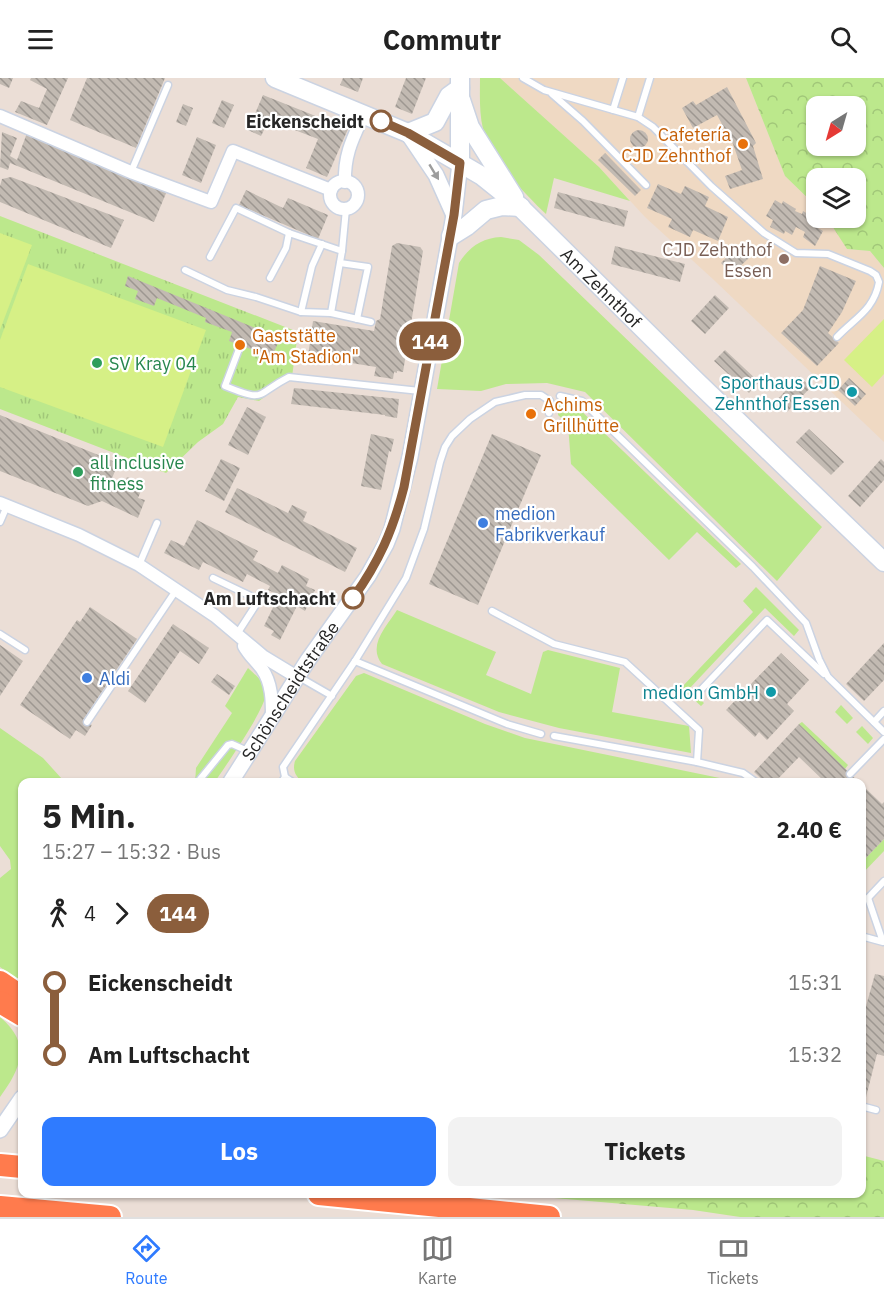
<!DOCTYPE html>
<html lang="de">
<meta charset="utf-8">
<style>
body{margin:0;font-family:"IBM Plex Sans",sans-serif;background:#f2f2f2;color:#222;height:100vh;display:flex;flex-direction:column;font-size:22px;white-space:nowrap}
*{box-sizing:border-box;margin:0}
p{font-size:20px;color:#767676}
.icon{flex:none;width:33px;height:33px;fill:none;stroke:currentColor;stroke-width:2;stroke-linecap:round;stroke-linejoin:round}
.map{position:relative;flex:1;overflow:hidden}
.drawer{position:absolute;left:18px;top:700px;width:848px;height:420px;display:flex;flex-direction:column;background:#fff;border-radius:12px;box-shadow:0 2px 4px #0004}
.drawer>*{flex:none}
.badge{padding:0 12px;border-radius:20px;font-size:21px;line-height:39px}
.needle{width:39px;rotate:217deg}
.fabs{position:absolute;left:806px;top:18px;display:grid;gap:12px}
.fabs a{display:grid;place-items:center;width:60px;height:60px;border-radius:12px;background:#fff;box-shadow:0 2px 4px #0004;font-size:30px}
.map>.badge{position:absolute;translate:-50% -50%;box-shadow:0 0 0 3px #fff}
.legs{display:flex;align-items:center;gap:9px;height:66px;padding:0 24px;font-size:20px}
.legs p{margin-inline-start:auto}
.headline{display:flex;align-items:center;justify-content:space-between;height:102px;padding:0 24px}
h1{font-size:33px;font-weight:700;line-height:45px}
.action{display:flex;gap:12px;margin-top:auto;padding:12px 24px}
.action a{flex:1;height:69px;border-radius:12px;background:#2f7bff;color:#fff;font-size:24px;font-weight:700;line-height:69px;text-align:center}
.action a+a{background:#f2f2f2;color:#222}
ul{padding:0 24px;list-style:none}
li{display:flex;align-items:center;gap:21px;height:72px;font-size:22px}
li i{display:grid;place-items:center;width:9px;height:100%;margin:0 8px;background:currentColor}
li i::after{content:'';width:15px;height:15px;margin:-8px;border:4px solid;border-radius:50%;background:#fff}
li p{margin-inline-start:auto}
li:first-child i{background:linear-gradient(#0000 50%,currentColor 0)}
li:last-child i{background:linear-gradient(currentColor 50%,#0000 0)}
header{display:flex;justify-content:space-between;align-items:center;height:78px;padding:0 24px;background:#fff;font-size:27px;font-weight:700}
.tabs{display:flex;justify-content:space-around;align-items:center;height:84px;border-top:2px solid #e0e0e0;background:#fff;font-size:16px;color:#767676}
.tabs a{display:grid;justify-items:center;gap:3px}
.tabs .selected{color:#2f7bff}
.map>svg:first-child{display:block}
</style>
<header><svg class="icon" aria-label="menu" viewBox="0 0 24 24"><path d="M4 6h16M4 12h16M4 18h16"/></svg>Commutr<svg class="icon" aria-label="search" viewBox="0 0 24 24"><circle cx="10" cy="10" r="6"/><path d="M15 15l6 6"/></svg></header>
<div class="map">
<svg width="884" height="1139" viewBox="0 0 884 1139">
<defs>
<pattern id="forest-crowns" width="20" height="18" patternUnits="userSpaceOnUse" patternTransform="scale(1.5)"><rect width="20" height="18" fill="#bce88c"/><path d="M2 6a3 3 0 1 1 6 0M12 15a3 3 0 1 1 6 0" fill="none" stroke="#a1c779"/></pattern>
<pattern id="park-tufts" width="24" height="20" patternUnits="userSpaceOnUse" patternTransform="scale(1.5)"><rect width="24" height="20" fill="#bce88c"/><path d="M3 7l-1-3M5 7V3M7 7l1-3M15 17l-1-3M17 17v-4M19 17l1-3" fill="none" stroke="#a1c779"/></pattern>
<pattern id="building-back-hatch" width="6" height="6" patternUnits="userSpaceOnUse" patternTransform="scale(1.5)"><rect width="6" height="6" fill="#c2bab2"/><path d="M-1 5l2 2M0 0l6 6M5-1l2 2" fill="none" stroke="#9d9791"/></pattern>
</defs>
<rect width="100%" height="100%" fill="#ebded6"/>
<polygon fill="#efd9c3" points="500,0 746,0 785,98 816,128 816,140 827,140 832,144 847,171 870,173 884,190 884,364 715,203 645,139 599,89"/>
<g fill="#bce88c">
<path d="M480,0h20l99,89 31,34 -76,-23 -8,36c-21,-20 -57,-57 -63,-85 -4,-17 -3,-34 -3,-51z"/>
<path d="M501,159l18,3 20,15 283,272 -45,54 -192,-189 -38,-9 -41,1 -25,7 -44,-2 22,-126c10,-16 23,-25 42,-26z"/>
<polygon points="560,323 575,327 741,486 736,490 697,454 669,482 571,386 568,346 558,337"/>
<polygon points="756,509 799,552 794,558 765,530 689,611 704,625 701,628 681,610 753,534 743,523"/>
<path d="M397,532l99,42 -10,23 45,19 12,-42 5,-2 72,18 -8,44 77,14 2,27 -132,-25 -60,-16 -117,-48c-15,-19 5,-38 15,-54z"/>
<path d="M248,590c7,7 19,15 18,26 -2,17 -41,73 -52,89h-19l1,-15 36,-55 -7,-7z"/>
<path d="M364,595l121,51 40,14 219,45h-440c-8,-6 -12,-12 -9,-22l61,-85z"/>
<polygon points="841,627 853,640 847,646 835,634"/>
<polygon points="802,644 848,687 845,691 799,646"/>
<polygon points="862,648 873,660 868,666 856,654"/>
<polygon points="0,650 43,680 62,701 60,705 22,705 22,762 21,765 22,768 22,904 0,889 0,800 11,791 10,782 0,768"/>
<polygon points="884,761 884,773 861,797 861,785"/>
<path d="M0,939c32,27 21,51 0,80z"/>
</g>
<g fill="url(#forest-crowns)" fill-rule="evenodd">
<path d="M746,0h138v190l-14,-17 -23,-2 -20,-31h28v-40h-39v28l-31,-30zM816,28h39v40h-39z"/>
<polygon points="861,1077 884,1083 884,1139 740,1139 693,1132 508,1116 861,1116"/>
</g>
<polygon fill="url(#park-tufts)" points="0,138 298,254 292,299 259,323 238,319 223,346 198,364 166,395 0,331"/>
<g fill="#d6f086">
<polygon points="0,155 32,167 0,252"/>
<polygon points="28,186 206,252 163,369 0,309 0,262"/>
<polygon points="884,241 884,296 872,309 844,282"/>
</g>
<g fill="url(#building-back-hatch)">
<polygon points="0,0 13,0 9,10 0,6"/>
<polygon points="31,0 68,0 47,47 15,34 21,23 39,30 47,11 30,2"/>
<polygon points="87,0 165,0 136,70 70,42"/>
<polygon points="343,0 363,0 358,14 340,7"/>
<polygon points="406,0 426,0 412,36 395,29"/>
<polygon points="727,9 756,65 753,68 763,101 730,111 725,98 742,92 733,66 717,37 693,50 682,30 693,23 696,27"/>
<polygon points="263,17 348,51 327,99 306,90 318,61 269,42 261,58 248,52"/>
<polygon points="222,22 234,27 224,50 212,45"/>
<polygon points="183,26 193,30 186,48 176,44"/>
<circle cx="639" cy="61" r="9"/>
<polygon points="2,54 17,60 10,78 17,82 27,55 167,113 154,144 10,85 8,92 0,89"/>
<polygon points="197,59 216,67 201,105 182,97"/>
<polygon points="605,75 641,112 635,118 598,82"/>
<polygon points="11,99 124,142 111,170 0,124 0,108 2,101"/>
<polygon points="658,106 681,116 685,108 709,119 705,128 728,139 718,163 693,152 690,159 668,149 672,141 647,130"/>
<polygon points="246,112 283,130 288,120 328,137 318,161 239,127"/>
<polygon points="558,114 628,133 624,149 554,130"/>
<polygon points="775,122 782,126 783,123 796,131 795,133 802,136 803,133 821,144 818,150 823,153 815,168 803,159 805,154 796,149 792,157 785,153 784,156 770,149 773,142 766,138"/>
<polygon points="397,165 420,169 423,173 403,294 397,293 397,295 394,294 393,301 374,298 376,289 308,278 313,243 374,253 376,243 380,241 392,168"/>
<polygon points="615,168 685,186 680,204 611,186"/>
<polygon points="738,168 750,179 732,196 721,185"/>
<polygon points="820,188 856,203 842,234 828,255 839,265 817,288 781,255 803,232"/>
<polygon points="128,198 280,260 272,279 229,263 232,254 205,244 206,240 157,220 154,228 135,221 138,213 125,208"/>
<polygon points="715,217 729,230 705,256 691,243"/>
<polygon points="725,272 759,304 749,315 714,283"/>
<polygon points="799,298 811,309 787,334 776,323"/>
<polygon points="849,300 866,316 855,328 838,312"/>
<polygon points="294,310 399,321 397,340 385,338 385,337 291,326"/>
<polygon points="247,329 266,339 248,377 228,367"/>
<polygon points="536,330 537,335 527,337 526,332"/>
<polygon points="0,337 118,385 111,403 123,408 127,399 144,406 138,420 145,422 138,440 102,423 88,428 0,393"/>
<polygon points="809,351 844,384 831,397 796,364"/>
<polygon points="371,356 394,361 391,374 389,373 381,412 361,408"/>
<polygon points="492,356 541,377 478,527 429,506"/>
<polygon points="221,381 240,390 224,423 205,413"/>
<polygon points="881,381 884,384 884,402 860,429 848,418"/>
<polygon points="237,410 288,435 292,427 307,434 303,443 357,470 345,494 225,434"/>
<polygon points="197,442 258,473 253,482 278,495 282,487 309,501 306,508 315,512 305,533 297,528 280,562 271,557 274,553 264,548 279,517 268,512 270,508 247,496 243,504 203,484 199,492 164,475 171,462 184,468"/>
<polygon points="90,529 137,561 83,642 92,647 85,658 76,652 70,661 20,627 77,542 80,544"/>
<polygon points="173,546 209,570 199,586 180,573 145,625 128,613"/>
<polygon points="884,565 884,602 864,623 846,606"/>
<polygon points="0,567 23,583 0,618"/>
<polygon points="781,575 809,602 787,626 794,633 767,662 759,654 755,659 726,632"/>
<polygon points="217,596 235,608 229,617 211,604"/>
<polygon points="799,646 860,705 826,705 799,679 774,705 766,705 754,694"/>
<polygon points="861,706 882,726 884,724 884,761 861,785 861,748 866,743 861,738"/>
<polygon points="875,896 884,898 884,978 877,976 866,1019 861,1018 861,946"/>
</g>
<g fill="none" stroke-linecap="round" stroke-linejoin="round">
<defs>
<g id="service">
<path d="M523,0l21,12 94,27 15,10 58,59 53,47 32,20 32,1 42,17 6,4 3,7c-5,28 -24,36 -42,55"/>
<polyline points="552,16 583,43 646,107"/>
<polyline points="613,32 623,0"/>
<polyline points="638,39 650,0"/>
<polyline points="131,94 168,7"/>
<polyline points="342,173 346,131"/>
<polyline points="210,179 236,130 289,155"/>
<polyline points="340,185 368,189 357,241"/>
<polyline points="185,192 227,212 256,219 301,234 331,235 371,244"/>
<polyline points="270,200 286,170 289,155 342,173 331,235"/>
<polyline points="301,234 312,188 322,166"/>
<path d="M239,271l-14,37c42,17 29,9 64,-9l131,14"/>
<polyline points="560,318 582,323 753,489 806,545 819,581 828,599 884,654"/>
<polyline points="0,444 7,428"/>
<polyline points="139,487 157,445"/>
<polyline points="213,500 259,522 237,556"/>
<polyline points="492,533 554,566 625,584 699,652 697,684 743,695 757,705"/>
<polyline points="0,556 25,572"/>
<polyline points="355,583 507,646 541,656"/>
<polyline points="299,599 332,618"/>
<polyline points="697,616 767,542 824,596"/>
<polyline points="87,644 177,511"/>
<polyline points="874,644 884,633"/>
<polyline points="554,658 697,684"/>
<polyline points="850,696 884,661"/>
<polyline points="285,699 294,705"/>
<polyline points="197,705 228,667 232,666 250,674"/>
<polyline points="281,705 285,699 283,689 355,583 406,500 424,451 440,384 445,369 452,358 470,341 495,324 525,317 541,317 550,323 549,335"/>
<polyline points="861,824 868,820 884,803"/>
<polyline points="861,858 883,864 868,820"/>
<polyline points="861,1028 876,1032"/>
</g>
<g id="minor">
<polyline points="0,38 133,95 211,124 233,73 331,112"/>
<circle cx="344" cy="117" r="14"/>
<path d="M345,104c-1,-28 8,-44 19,-68"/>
<polyline points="0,425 79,457 139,487 215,538 264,579 297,599"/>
<path d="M244,568c5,9 12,15 18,23 10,14 10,32 10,48"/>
</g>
<g id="tertiary">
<polyline points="409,57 436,97 453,135"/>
<path id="s1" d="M230,705l78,-123 60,-84 18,-32 6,-15 18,-72 44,-242 6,-52"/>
<polyline points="0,1052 22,1020"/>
</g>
<g id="secondary">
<path id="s2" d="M275,0l133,55 74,43 35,28 178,176 189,182"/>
<polyline points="460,0 460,85"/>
<polyline points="461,22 470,49 514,119"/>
<polyline points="408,55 435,44 449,18 460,10"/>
<polyline points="451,158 467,148 486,132 502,128 521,129"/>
</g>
<g id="motorway">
<polyline points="0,904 22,919"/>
<polyline points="0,924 22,937"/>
<polyline points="0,1087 22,1089"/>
<polyline points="319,1116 549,1139"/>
<polyline points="0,1129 110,1139"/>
</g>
</defs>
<use href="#service" stroke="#cbd3e2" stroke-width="9"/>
<use href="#minor" stroke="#cbd3e2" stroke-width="15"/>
<use href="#tertiary" stroke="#cbd3e2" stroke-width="18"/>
<use href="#secondary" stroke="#cbd3e2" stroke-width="21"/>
<use href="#motorway" stroke="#fff" stroke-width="26"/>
<use href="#service" stroke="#fff" stroke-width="6"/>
<use href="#minor" stroke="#fff" stroke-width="12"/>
<use href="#tertiary" stroke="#fff" stroke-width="15"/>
<use href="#secondary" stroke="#fff" stroke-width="18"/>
<use href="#motorway" stroke="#ff7b4d" stroke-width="22"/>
</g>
<defs><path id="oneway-solid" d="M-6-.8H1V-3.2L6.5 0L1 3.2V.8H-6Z" transform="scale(1.5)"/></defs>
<use fill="#9d9d9d" href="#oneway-solid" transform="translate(434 94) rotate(59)"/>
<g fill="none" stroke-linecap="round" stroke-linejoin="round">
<defs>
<path id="line-1" d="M353,520c26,-36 40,-68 51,-111l50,-272 6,-52 -52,-30 -27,-12"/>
</defs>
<use href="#line-1" stroke="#fff" stroke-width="14"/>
<use href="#line-1" stroke="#8b5e3c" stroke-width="9"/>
</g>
<g fill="#fff" stroke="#8b5e3c" stroke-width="3">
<circle cx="381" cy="43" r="10"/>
<circle cx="353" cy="520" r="10"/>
</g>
<g fill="#e8710a" stroke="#fff" stroke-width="2">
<circle cx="743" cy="66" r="6"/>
<circle cx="240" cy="267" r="6"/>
<circle cx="531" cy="336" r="6"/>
</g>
<circle fill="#8d6e63" stroke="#fff" stroke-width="2" cx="784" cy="181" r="6"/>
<g fill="#2e9e5b" stroke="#fff" stroke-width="2">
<circle cx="97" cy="285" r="6"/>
<circle cx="78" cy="394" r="6"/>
</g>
<g fill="#0f9aa8" stroke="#fff" stroke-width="2">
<circle cx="852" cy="314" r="6"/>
<circle cx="771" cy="614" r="6"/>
</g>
<g fill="#3f7fe0" stroke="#fff" stroke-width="2">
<circle cx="483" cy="445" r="6"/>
<circle cx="87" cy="600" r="6"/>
</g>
<g text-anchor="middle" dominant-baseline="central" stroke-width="4.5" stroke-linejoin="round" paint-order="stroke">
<g font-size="18" font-weight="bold" fill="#262626" stroke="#fff" text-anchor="end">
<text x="364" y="43">Eickenscheidt</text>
<text x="336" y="520">Am Luftschacht</text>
</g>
<g font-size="18" fill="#c56008" stroke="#fff" text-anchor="start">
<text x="731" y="56" text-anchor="end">Cafetería<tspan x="731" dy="21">CJD Zehnthof</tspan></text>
<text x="252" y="257">Gaststätte<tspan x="252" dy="21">"Am Stadion"</tspan></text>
<text x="543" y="326">Achims<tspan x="543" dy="21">Grillhütte</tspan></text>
</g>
<g font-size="18" fill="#785e54" stroke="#fff" text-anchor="end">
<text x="772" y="171">CJD Zehnthof<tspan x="772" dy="21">Essen</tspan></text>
</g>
<g font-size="18" fill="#262626" stroke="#fff">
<text stroke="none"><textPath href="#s2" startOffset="393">Am Zehnthof</textPath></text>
<text stroke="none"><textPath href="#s1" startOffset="110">Schönscheidtstraße</textPath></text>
</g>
<g font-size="18" fill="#27864d" stroke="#fff" text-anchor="start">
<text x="109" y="285">SV Kray 04</text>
<text x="90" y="384">all inclusive<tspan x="90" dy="21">fitness</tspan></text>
</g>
<g font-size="18" fill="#0d838f" stroke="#fff" text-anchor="end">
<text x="840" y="304">Sporthaus CJD<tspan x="840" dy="21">Zehnthof Essen</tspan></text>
<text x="759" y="614">medion GmbH</text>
</g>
<g font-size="18" fill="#366cbe" stroke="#fff" text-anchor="start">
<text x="495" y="435">medion<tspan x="495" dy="21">Fabrikverkauf</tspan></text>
<text x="99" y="600">Aldi</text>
</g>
</g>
</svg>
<div class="fabs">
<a><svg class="needle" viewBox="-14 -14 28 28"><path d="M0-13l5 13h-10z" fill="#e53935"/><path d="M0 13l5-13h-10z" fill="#767676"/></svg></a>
<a><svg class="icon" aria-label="layers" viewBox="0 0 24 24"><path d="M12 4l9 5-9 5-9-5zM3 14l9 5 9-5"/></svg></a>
</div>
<b class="badge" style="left:430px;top:263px;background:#8b5e3c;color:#fff">144</b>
<section class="drawer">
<div class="headline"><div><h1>5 Min.</h1><p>15:27 – 15:32 · Bus</p></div><b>2.40 €</b></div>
<div class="legs"><svg class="icon" aria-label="walk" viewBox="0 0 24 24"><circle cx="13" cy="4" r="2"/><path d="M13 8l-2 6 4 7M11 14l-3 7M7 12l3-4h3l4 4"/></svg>4<svg class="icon" aria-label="forward" viewBox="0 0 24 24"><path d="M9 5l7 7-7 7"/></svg><b class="badge" style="background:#8b5e3c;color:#fff">144</b></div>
<ul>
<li><i style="color:#8b5e3c"></i><b>Eickenscheidt</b><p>15:31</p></li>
<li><i style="color:#8b5e3c"></i><b>Am Luftschacht</b><p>15:32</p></li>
</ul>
<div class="action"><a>Los</a><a>Tickets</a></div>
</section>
</div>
<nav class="tabs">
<a class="selected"><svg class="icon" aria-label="directions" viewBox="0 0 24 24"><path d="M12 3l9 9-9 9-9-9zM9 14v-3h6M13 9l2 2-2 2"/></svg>Route</a>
<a><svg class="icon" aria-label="map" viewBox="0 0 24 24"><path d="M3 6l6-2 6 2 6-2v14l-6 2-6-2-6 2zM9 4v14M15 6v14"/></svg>Karte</a>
<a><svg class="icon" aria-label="tickets" viewBox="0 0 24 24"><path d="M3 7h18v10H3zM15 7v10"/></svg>Tickets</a>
</nav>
